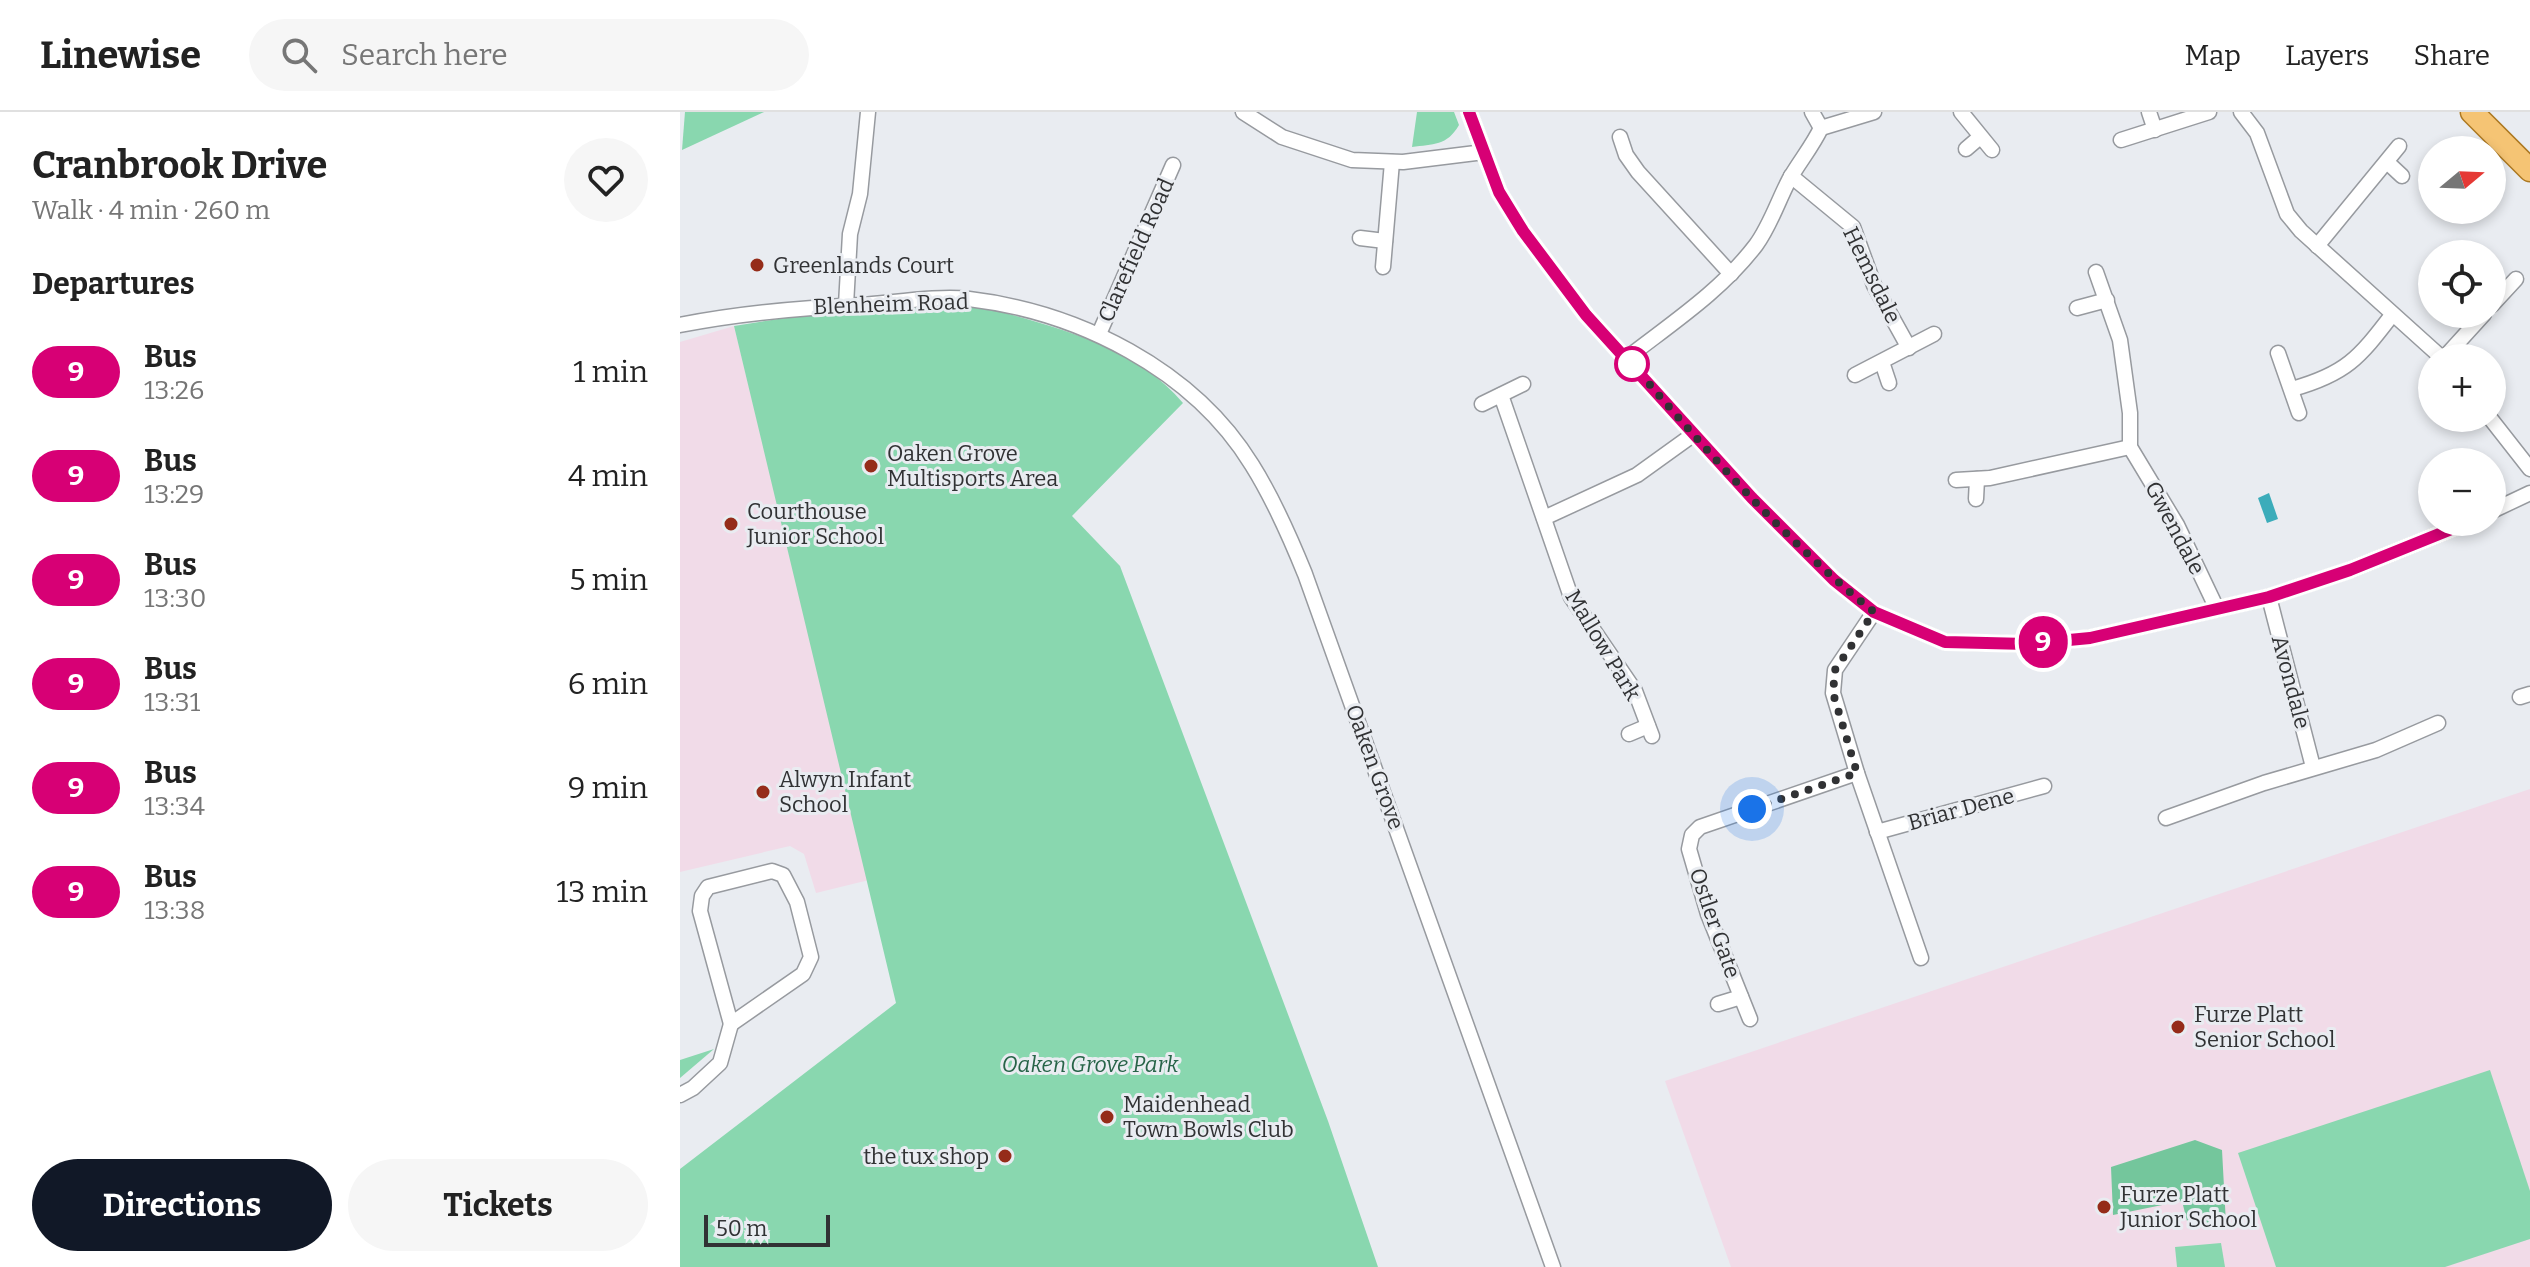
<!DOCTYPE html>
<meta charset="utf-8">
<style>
body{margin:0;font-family:Bitter,serif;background:#f6f6f6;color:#222;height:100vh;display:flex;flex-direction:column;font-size:30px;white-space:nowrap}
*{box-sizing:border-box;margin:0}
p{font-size:26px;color:#767676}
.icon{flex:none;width:44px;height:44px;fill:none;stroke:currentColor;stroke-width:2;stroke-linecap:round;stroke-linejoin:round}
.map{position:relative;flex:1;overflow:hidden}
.side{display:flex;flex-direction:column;background:#fff;width:680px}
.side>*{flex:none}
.badge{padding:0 16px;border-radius:26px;font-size:28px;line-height:52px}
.needle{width:52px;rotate:71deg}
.buttons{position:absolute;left:1738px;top:24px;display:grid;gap:16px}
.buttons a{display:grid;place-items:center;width:88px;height:88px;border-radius:50%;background:#fff;box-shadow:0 4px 12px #0003;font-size:40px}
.scale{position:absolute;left:24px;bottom:20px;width:126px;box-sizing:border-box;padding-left:8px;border:4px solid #313234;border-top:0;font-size:22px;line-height:28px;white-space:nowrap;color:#313234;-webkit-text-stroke:6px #e9ecf1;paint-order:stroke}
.you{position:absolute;width:40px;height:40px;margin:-20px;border:6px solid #fff;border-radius:50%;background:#1a73e8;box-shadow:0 0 0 12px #1a73e833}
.map>.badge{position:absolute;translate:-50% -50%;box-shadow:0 0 0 4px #fff}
h2{padding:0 32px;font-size:30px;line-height:72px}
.round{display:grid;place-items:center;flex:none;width:84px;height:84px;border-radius:42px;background:#f6f6f6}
.head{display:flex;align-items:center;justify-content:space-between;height:136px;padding:0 32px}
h1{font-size:38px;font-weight:700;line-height:60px}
.action{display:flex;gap:16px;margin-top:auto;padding:16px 32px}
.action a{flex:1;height:92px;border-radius:48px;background:#111827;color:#fff;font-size:32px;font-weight:700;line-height:92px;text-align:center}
.action a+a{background:#f6f6f6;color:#222}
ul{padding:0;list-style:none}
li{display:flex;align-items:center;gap:24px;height:104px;padding:0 32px}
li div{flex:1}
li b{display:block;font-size:30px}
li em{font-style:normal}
li .badge{min-width:88px;font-weight:700;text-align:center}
header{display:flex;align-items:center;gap:48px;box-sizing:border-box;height:112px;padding:0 40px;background:#fff;border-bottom:2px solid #e0e0e0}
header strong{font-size:38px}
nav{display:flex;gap:44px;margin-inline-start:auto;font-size:28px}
.search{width:560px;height:72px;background:#f6f6f6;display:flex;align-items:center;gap:20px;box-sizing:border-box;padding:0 28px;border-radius:44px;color:#767676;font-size:30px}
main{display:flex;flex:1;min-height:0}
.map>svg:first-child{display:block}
</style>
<header>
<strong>Linewise</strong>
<div class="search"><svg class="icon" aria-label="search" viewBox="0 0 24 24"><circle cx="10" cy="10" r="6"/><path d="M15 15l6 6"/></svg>Search here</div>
<nav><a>Map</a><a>Layers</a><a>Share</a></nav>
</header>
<main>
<section class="side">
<div class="head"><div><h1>Cranbrook Drive</h1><p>Walk · 4 min · 260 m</p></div><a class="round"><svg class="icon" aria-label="heart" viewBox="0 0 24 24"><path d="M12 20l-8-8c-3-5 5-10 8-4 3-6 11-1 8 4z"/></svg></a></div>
<h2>Departures</h2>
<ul>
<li><span class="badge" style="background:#d70075;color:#fff">9</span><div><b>Bus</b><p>13:26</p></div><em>1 min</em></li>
<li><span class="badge" style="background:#d70075;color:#fff">9</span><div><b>Bus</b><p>13:29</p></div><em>4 min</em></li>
<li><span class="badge" style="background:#d70075;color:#fff">9</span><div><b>Bus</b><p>13:30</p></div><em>5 min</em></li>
<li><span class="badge" style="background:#d70075;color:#fff">9</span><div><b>Bus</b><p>13:31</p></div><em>6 min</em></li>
<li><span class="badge" style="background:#d70075;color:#fff">9</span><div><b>Bus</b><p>13:34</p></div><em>9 min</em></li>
<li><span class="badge" style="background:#d70075;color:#fff">9</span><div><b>Bus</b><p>13:38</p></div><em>13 min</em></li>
</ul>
<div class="action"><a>Directions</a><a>Tickets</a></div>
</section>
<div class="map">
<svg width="1850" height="1155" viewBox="0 0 1850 1155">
<rect width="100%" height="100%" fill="#e9ecf1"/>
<g fill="#f1dbe8">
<polygon points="54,214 189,768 136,781 124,742 110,734 0,760 0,230"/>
<polygon points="1850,677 1850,1155 1051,1155 985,969"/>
</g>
<g fill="#89d7af">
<polygon points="5,0 84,0 2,38"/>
<path d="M737,0h37l5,13c-12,21 -26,19 -47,22z"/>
<path d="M287,190c76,23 163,38 216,101l-111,113 48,50 208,555 50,146h-698v-98l216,-166 -162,-677 95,-15z"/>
<polygon points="34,937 0,966 0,948"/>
<polygon points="1810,958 1850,1079 1850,1127 1765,1155 1596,1155 1558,1041"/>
<polygon points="1541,1131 1545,1155 1497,1155 1495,1135"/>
</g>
<polygon fill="#74c69c" points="1515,1028 1542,1038 1546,1112 1509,1117 1502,1089 1433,1103 1431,1055"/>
<polygon fill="#3bacba" points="1589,381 1598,407 1587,411 1578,386"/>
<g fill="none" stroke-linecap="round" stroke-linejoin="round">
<defs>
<g id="street">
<polyline points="563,0 602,25 672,48 723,50 804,40"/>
<polyline points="789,0 819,80 843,119 906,203 1072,386 1154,468 1194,500 1265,530 1347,532 1410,526 1537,497 1589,485 1670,458 1789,410"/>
<polyline points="1281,0 1312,38"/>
<polyline points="1469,0 1475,18"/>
<polyline points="1561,0 1577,21 1607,102 1621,119 1762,246"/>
<polyline points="1141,16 1194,0"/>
<polyline points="940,25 946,43 958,60 1051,162"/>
<polyline points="1441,28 1529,0"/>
<polyline points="1286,37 1300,25"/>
<polyline points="1707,50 1722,64"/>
<polyline points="1111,64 1173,115 1194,173 1229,236"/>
<polyline points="680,126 705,129"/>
<polyline points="1637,134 1719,34"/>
<polyline points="703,155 712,50"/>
<polyline points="1416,160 1440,228 1450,301 1450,335 1497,413 1537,497"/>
<polyline points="166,193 170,122 180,82 188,0"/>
<polyline points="1812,193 1836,167"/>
<polyline points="1397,196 1427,188"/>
<path d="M0,213c60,-12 119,-17 180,-20 31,-2 80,-10 109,-6 109,13 224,70 283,166 22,35 38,72 53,109l248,693"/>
<polyline points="419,222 493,53"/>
<polyline points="1598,241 1619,301"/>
<path d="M947,246c45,-35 94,-67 129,-113 14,-19 22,-44 33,-65 10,-18 23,-33 32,-52l-9,-16"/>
<polyline points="1764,246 1804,202"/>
<polyline points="1202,250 1209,271"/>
<polyline points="1175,263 1254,222"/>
<path d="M1612,277c54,-15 67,-31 100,-74"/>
<polyline points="821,283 891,485 955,579 972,624"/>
<polyline points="802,292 843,272"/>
<polyline points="1810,306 1850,357"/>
<polyline points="1276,368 1310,366 1450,335"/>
<polyline points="1296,387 1297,367"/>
<polyline points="1812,399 1850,381"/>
<polyline points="864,406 957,363 1014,322"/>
<polyline points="1589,485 1633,655"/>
<polyline points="1194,500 1155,558 1153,581 1177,661 1241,846"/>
<polyline points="1840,585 1850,582"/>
<polyline points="949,622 968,614"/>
<polyline points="1486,706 1584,671 1696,638 1758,611"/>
<polyline points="1197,720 1364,674"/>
<polygon points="92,759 103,763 117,790 131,845 123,862 51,912 20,799 22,784 28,775"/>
<polyline points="1038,892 1061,885"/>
<polyline points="1070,907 1028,802 1009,737 1012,723 1020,715 1177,661"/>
<polyline points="0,983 13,976 40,951 51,912"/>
</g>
<polyline id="primary" points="1792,0 1850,58"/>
</defs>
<use href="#street" stroke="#979a9f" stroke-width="17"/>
<use href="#primary" stroke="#ac7821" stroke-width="25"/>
<use href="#street" stroke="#fff" stroke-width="14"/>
<use href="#primary" stroke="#f5c474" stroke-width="22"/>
</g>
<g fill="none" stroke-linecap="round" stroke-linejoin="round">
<defs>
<polyline id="line" points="789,0 819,80 843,119 906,203 1072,386 1154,468 1194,500 1265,530 1347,532 1410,526 1537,497 1589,485 1670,458 1789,410"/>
</defs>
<use href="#line" stroke="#fff" stroke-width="18"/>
<use href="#line" stroke="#d70075" stroke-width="12"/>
<path stroke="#313234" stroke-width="8" stroke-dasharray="0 14.4" d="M952,252l-5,-6c76,89 155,180 247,254l-39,58 -2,23 24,80 -105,36"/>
</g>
<g fill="#952c19" stroke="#e9ecf1" stroke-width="3">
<circle cx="77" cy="153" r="8"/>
<circle cx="191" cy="354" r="8"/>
<circle cx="51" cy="412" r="8"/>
<circle cx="83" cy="680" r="8"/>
<circle cx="1498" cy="915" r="8"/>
<circle cx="427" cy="1005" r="8"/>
<circle cx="325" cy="1044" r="8"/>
<circle cx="1424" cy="1095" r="8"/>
</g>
<circle fill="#fff" stroke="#d70075" stroke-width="4" cx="952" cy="252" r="16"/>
<g text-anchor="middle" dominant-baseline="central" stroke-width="6" stroke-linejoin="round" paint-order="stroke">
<g font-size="22" fill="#313234" stroke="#e9ecf1">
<text transform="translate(456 138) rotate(-66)">Clarefield Road</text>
<text transform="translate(1192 163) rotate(64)">Hemsdale</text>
<text transform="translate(211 192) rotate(-2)">Blenheim Road</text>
<text transform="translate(1495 416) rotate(62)">Gwendale</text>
<text transform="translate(923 533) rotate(59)">Mallow Park</text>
<text transform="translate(1611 570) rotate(75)">Avondale</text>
<text transform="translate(695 655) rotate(70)">Oaken Grove</text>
<text transform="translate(1281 697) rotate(-15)">Briar Dene</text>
<text transform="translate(1035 811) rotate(71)">Ostler Gate</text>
</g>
<g font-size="22" fill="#313234" stroke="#e9ecf1" text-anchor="start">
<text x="93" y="153">Greenlands Court</text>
<text x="207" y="341">Oaken Grove<tspan x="207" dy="25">Multisports Area</tspan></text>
<text x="67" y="399">Courthouse<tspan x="67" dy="25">Junior School</tspan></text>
<text x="99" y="667">Alwyn Infant<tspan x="99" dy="25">School</tspan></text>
<text x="1514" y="902">Furze Platt<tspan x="1514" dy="25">Senior School</tspan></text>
<text x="443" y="992">Maidenhead<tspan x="443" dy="25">Town Bowls Club</tspan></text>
<text x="309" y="1044" text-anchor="end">the tux shop</text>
<text x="1440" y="1082">Furze Platt<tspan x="1440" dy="25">Junior School</tspan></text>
</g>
<g font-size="22" font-style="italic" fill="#276448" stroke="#e9ecf1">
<text x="410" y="952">Oaken Grove Park</text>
</g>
</g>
</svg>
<div class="buttons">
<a><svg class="needle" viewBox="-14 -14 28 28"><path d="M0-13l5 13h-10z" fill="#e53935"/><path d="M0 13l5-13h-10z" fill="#767676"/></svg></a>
<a><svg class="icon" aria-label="locate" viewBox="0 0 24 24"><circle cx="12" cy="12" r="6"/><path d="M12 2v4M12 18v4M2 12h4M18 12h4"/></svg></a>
<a>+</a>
<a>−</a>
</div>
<div class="scale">50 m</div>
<div class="you" style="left:1072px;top:697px"></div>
<b class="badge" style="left:1363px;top:530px;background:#d70075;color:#fff">9</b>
</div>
</main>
